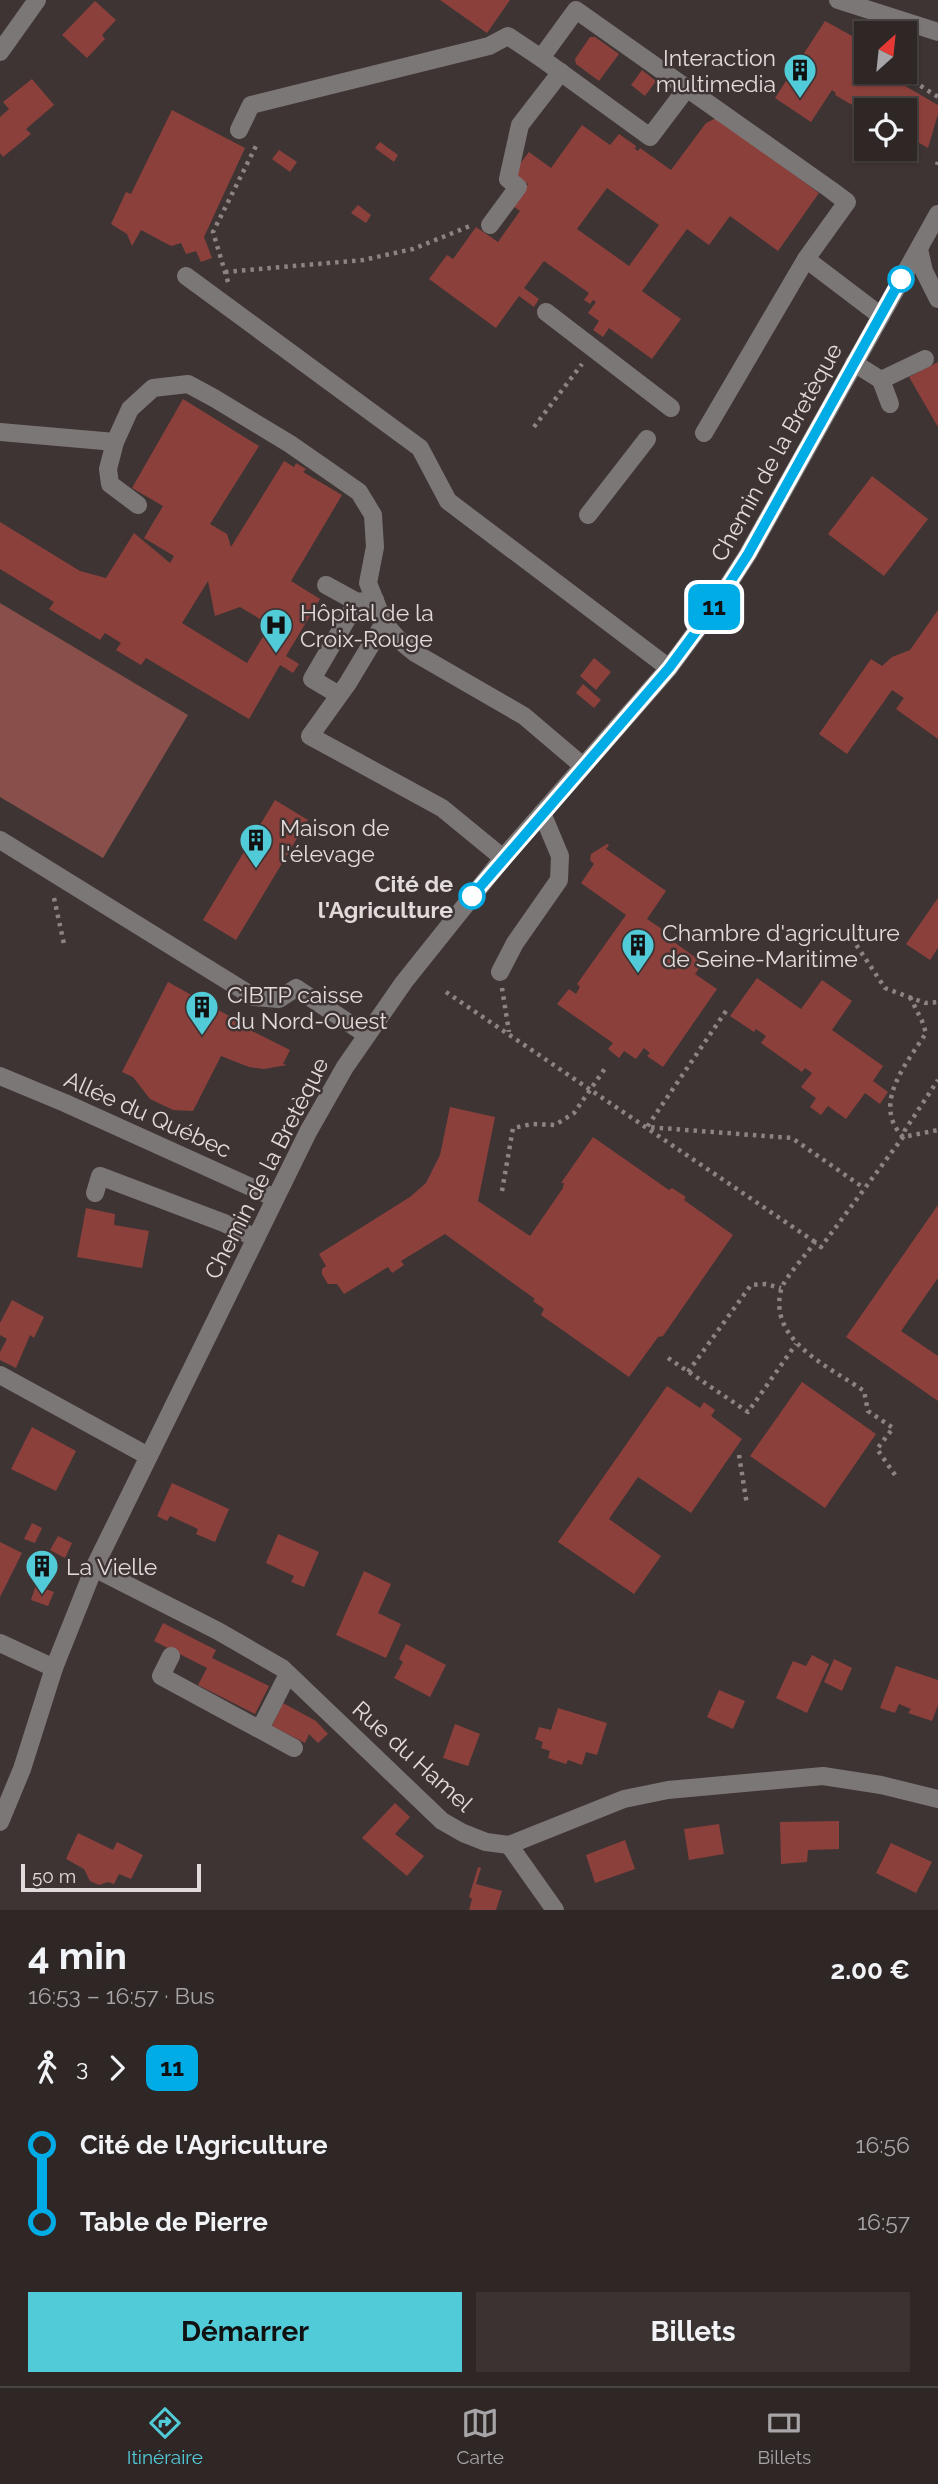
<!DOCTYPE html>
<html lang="fr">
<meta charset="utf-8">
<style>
body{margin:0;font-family:Raleway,sans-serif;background:#3a3332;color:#f1f3f6;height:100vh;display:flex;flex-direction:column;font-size:26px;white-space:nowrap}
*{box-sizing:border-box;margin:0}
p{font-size:23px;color:#a7a5a7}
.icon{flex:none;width:38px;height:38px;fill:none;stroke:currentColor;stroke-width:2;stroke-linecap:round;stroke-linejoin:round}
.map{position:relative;height:1910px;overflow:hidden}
.sheet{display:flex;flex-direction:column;background:#2e2726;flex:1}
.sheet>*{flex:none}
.badge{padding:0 14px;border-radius:10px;font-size:24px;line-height:46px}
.needle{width:46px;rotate:27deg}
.controls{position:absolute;left:854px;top:21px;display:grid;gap:14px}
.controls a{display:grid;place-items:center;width:63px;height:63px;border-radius:0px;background:#2e2726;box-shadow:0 2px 5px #0004,0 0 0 2px #494443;font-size:35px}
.scale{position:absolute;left:21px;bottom:18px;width:180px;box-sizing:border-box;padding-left:7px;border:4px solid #e2dbdb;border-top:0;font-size:19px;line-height:24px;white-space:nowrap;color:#e2dbdb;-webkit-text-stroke:5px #3e3433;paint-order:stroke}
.map>.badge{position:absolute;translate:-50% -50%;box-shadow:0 0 0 4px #fff}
.legs{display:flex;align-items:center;gap:10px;height:77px;padding:0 28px;font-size:23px}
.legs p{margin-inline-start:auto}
.summary{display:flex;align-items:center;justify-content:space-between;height:119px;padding:0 28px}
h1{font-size:38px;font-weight:700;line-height:52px}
.cta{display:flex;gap:14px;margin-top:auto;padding:14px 28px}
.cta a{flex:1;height:80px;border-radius:0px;background:#52cbd8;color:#111;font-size:28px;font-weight:700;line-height:80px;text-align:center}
.cta a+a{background:#3a3332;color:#f1f3f6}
ul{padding:0 28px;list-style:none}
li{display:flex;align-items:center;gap:24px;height:77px;font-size:26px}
li i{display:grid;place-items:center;width:10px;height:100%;margin:0 9px;background:currentColor}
li i::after{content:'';width:18px;height:18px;margin:-9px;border:5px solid;border-radius:50%;background:#2e2726}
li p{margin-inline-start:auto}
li:first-child i{background:linear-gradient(#0000 50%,currentColor 0)}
li:last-child i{background:linear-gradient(currentColor 50%,#0000 0)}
.dock{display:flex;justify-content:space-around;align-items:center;height:98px;border-top:2px solid #494443;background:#2e2726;font-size:19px;color:#a7a5a7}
.dock a{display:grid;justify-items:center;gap:4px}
.dock .active{color:#52cbd8}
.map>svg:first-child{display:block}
</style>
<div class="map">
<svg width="938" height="1910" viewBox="0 0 938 1910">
<rect width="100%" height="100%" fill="#3e3433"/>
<polygon fill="#884f4b" points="0,603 188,715 103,858 0,797"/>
<g fill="#8c403c" fill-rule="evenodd">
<polygon points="440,0 510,0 487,33"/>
<polygon points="95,1 116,20 102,35 105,39 87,58 62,35"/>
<polygon points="825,21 863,42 854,56 866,63 866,72 881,72 938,105 938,114 928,148 905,135 905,110 866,110 866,113 835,95 836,93 832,90 811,122 775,98"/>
<polygon points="590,37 595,37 619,54 599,81 576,64 575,59"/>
<polygon points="642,70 656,81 645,96 631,85"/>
<polygon points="32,79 54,105 26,129 31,134 3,157 0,153 0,117 9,109 3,102"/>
<polygon points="172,110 245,148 204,237 212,258 201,262 196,251 186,254 181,243 171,246 141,230 132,246 127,234 111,224 126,192 131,194"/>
<path d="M716,118l103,75 -41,58 -48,-35 -21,29 -22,-16 -45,62 39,28 -29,40 -43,-31 -6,9 -10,-7 6,-9 -11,-8 8,-11 -3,-2 -3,4 -6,-4 5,-7 -45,-32 -20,27 15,11 -5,8 -15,-11 -23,32 -67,-49 18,-24 6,4 23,-32 22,15 22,-31 -7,-5 15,-22 -15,-11 16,-21 22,16 31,-43 28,20 9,-11 17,12 -1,3 3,2 2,-3 31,22 35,-47zM607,188l52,37 -30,41 -52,-37z"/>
<polygon points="380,142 398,155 394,162 375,148"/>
<polygon points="279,150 297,162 290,172 272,159"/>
<polygon points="358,205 371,215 366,223 351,213"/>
<polygon points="938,362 938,427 909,377"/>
<path d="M183,399l76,47 -49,78 17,10 4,13 53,-86 10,6 2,-4 10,6 -3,3 39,23 -51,86 29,18 -34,57 13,8 -6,9 -13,-8 -31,54 -103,-61 -5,7 -25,-15 5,-7 -16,-10 -5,7 -51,-31 5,-7 -54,-33v-47l80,49 26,7 28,-45 36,30 4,-7 -30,-18 19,-32 -31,-18zM208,581l7,35 25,-9 30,18 -23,38 -65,-40z"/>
<polygon points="872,476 928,519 884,576 828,534"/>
<polygon points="938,610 938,739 896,709 904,698 892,690 847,754 819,734 871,659 882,666 892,657 910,650"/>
<polygon points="594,658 611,672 596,690 580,676"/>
<polygon points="583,684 601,700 594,708 576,693"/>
<polygon points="275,800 308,820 236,940 203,920"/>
<polygon points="607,844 609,845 606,849 666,891 647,919 665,931 663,934 703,963 695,974 717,989 663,1067 647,1056 650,1053 644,1048 636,1059 624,1051 619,1058 608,1049 613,1043 557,1004 569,989 576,994 580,987 577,984 626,915 581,883 594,864 590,860 591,854"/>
<polygon points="938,898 938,948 930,960 906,944"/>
<polygon points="757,978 801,1009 822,980 852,1001 832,1030 883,1066 873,1081 888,1092 880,1104 865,1093 846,1119 828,1106 821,1115 810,1107 816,1098 801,1087 812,1073 805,1068 802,1072 761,1043 766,1036 756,1029 754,1032 730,1016"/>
<polygon points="168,982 240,1022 238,1024 290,1050 283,1064 287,1065 264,1069 249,1067 221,1056 193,1111 173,1110 150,1099 133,1077 122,1072"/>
<polygon points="450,1107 495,1117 478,1201 530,1236 563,1188 564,1183 561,1183 593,1137 669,1190 672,1188 686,1197 684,1200 733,1235 663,1336 658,1337 629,1377 541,1315 544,1309 533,1301 535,1299 445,1234 401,1261 404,1265 392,1273 388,1267 344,1294 337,1284 328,1284 322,1274 322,1269 326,1266 319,1254 410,1197 426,1183 440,1155"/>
<polygon points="938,1205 938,1278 901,1331 938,1356 938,1401 846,1337"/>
<polygon points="86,1208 115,1214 114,1225 149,1231 142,1268 77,1257"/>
<polygon points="12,1300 44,1317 34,1338 30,1335 16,1368 0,1360 0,1352 7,1339 0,1335 0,1323"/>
<polygon points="802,1382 876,1434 825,1508 750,1456"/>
<polygon points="667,1386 700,1408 704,1402 715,1410 711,1416 742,1439 691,1513 638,1477 609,1519 661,1556 634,1594 558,1542"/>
<polygon points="32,1427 76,1451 56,1491 11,1469"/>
<polygon points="172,1483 229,1509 215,1542 196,1534 198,1529 170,1516 167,1521 157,1516"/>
<polygon points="32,1523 42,1528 35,1543 24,1539"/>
<polygon points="278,1534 319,1552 304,1587 291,1582 294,1576 266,1563"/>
<polygon points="58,1536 72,1543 65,1558 50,1550"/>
<polygon points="0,1542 22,1553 0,1597"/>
<polygon points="364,1571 391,1584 378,1613 401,1624 386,1658 336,1635"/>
<polygon points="36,1585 54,1592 48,1606 31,1600"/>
<polygon points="163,1623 216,1650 212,1658 269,1686 255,1714 198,1685 207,1668 154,1641"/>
<polygon points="406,1644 446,1665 430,1697 394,1678 403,1662 399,1659"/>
<polygon points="812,1655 829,1664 807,1713 776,1698 793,1661 806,1666"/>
<polygon points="834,1659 852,1668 842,1691 824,1682"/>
<polygon points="896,1666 938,1680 938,1705 932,1721 908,1713 911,1709 899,1704 895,1713 880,1708"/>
<polygon points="719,1690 745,1701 733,1729 707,1717"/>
<polygon points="283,1703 316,1721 328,1734 318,1743 309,1734 305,1743 272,1726"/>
<polygon points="558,1708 607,1723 597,1755 586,1752 582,1765 568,1760 566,1764 548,1758 550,1751 541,1748 543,1742 535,1739 539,1727 551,1730"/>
<polygon points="455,1724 480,1734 468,1766 443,1758"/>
<polygon points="395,1803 410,1817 395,1834 424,1856 407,1876 362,1838"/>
<polygon points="839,1821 839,1849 808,1850 807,1862 781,1864 780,1822"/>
<polygon points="719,1824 724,1854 689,1860 684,1829"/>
<polygon points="78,1833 113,1850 117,1842 143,1855 131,1879 119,1874 114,1884 108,1882 99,1885 90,1881 84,1869 66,1859"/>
<polygon points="625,1840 635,1869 595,1883 586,1855"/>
<polygon points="891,1843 932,1862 916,1893 876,1873"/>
<polygon points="478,1867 481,1868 476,1884 502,1891 496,1910 469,1910 472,1899 469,1897"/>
</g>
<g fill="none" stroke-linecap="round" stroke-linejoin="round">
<g stroke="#8c8383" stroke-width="4.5" stroke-dasharray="3.5 5" stroke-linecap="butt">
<polyline points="899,72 938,97"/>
<polyline points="937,165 938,162"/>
<polyline points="225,272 363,260 413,249 470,226"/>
<polyline points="228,282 213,232 258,142"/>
<polyline points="534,427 582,364"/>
<polyline points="54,898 64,944"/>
<polyline points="847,931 885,988 925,1003 938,1002"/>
<polyline points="502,988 509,1032"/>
<polyline points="446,992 815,1242"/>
<path d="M910,997l12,24 4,12c-19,30 -55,71 -23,104l35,-7"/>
<polyline points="726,1011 647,1127 792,1138 864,1188"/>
<polyline points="502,1191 513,1128 532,1124 555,1125 574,1113 606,1067"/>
<polyline points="668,1358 748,1412 796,1344"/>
<polyline points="688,1372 751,1285 766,1284 781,1288"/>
<polyline points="739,1455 747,1505"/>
<path d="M895,1475l-18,-26 16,-21 -25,-17 -4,-20c-34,-24 -96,-50 -83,-101 3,-12 26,-36 34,-48l6,5 82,-110 2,-7 33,-50"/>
</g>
<g stroke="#7c7777" stroke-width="18">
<polyline points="838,0 938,32"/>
<polyline points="0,52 37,0"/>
<polyline points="687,88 650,137 541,58 576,10 831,190 847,202 806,259 881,316"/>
<polyline points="239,130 251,105 489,46 508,36 541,58"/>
<polyline points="490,225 518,187 508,179 520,125 561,72"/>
<polyline points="919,249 924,271 938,299"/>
<polyline points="186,276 420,448 448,501 669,668"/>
<polyline points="546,312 671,408"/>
<polyline points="854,363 881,380 925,359"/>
<polyline points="881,380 890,404"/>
<polyline points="0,432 115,442"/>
<polyline points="704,433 806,259"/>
<polyline points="138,505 110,484 108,469 115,442 130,409 153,388 188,384 214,398 290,444 359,492 373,515 375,547 368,583 384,623 398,639 415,653 524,716 583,766"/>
<polyline points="588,515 647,439"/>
<polyline points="326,585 357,602"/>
<polyline points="384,623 348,683 310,736 442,808 503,858"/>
<polyline points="339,695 312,679 357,602 375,600"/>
<polyline points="0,840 254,997 279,999 296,988 367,1035"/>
<polyline points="500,972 515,943 559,880 560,856 542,813"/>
<polyline points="0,1076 65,1103 275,1198"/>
<polyline points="95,1193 100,1176 224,1223 256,1238"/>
<polyline points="0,1375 148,1456"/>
<polyline points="94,1568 218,1631 282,1668 442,1821 463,1833 486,1842 509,1845 624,1799 668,1790 823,1776 881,1785 938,1799"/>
<polyline points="0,1643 54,1668"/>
<polyline points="171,1656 161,1676 294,1748"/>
<polyline points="260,1729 288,1674"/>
<polyline points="0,1822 22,1769 54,1668 94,1568 308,1132 345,1067 404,982 503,858 669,668 712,610 748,554 938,214"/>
<polyline points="509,1845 555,1910"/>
</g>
</g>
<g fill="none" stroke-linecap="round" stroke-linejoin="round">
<defs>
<polyline id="line-1" points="472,896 669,668 712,610 748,554 901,279"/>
</defs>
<use href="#line-1" stroke="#fff" stroke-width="16"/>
<use href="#line-1" stroke="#00ace6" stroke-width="10"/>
</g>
<defs>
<symbol id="building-pin" viewBox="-11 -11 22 30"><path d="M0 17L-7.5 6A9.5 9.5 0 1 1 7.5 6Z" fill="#52cbd8" stroke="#3e3433"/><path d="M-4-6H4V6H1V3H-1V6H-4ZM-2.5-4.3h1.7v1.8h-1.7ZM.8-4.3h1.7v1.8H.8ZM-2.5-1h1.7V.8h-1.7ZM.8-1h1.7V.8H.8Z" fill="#111"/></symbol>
<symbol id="hospital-pin" viewBox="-11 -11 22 30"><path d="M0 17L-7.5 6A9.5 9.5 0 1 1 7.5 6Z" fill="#52cbd8" stroke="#3e3433"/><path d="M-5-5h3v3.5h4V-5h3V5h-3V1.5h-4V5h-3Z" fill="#111"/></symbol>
</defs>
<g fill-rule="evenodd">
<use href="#building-pin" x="781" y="51" width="38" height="52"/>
<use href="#hospital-pin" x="257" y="606" width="38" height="52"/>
<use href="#building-pin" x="237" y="821" width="38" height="52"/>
<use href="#building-pin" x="619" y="926" width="38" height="52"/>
<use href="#building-pin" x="183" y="988" width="38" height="52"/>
<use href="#building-pin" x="23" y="1547" width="38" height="52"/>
</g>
<g fill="#fff" stroke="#00ace6" stroke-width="3.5">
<circle cx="901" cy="279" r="12"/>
<circle cx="472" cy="896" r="12"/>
</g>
<g text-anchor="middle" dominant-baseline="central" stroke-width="5" stroke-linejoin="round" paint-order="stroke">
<g font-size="23" fill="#e2dbdb" stroke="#3e3433" text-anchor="start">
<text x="776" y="57" text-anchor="end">Interaction<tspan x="776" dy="26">multimedia</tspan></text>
<text x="300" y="612">Hôpital de la<tspan x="300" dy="26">Croix-Rouge</tspan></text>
<text x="280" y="827">Maison de<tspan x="280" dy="26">l'élevage</tspan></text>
<text x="662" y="932">Chambre d'agriculture<tspan x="662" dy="26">de Seine-Maritime</tspan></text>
<text x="227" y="994">CIBTP caisse<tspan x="227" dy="26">du Nord-Ouest</tspan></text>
<text x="66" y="1566">La Vielle</text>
</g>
<g font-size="23" fill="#e2dbdb" stroke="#3e3433">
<text transform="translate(776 452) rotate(-61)">Chemin de la Bretèque</text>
<text transform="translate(148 1114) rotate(24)">Allée du Québec</text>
<text transform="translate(266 1168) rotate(-63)">Chemin de la Bretèque</text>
<text transform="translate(413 1756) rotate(42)">Rue du Hamel</text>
</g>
<g font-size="23" font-weight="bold" fill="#e2dbdb" stroke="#3e3433" text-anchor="end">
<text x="453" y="883">Cité de<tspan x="453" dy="26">l'Agriculture</tspan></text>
</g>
</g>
</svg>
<div class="controls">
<a><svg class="needle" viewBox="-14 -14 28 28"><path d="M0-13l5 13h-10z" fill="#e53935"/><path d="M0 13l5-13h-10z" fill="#a7a5a7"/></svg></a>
<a><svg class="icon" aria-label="locate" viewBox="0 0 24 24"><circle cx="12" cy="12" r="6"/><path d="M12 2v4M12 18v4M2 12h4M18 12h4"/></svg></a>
</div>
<div class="scale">50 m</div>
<b class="badge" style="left:714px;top:607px;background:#00ace6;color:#111">11</b>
</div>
<section class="sheet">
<div class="summary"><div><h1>4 min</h1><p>16:53 – 16:57 · Bus</p></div><b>2.00 €</b></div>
<div class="legs"><svg class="icon" aria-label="walk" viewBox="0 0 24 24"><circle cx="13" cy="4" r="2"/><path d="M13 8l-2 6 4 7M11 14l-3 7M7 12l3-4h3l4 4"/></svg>3<svg class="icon" aria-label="forward" viewBox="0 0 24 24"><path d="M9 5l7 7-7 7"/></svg><b class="badge" style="background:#00ace6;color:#111">11</b></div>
<ul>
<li><i style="color:#00ace6"></i><b>Cité de l'Agriculture</b><p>16:56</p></li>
<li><i style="color:#00ace6"></i><b>Table de Pierre</b><p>16:57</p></li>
</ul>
<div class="cta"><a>Démarrer</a><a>Billets</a></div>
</section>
<nav class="dock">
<a class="active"><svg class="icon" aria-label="directions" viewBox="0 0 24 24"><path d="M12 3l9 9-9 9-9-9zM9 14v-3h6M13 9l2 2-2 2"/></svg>Itinéraire</a>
<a><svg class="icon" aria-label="map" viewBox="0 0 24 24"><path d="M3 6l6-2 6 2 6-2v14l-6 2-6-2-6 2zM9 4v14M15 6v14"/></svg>Carte</a>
<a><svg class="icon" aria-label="tickets" viewBox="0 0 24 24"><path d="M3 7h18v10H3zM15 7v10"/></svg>Billets</a>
</nav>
